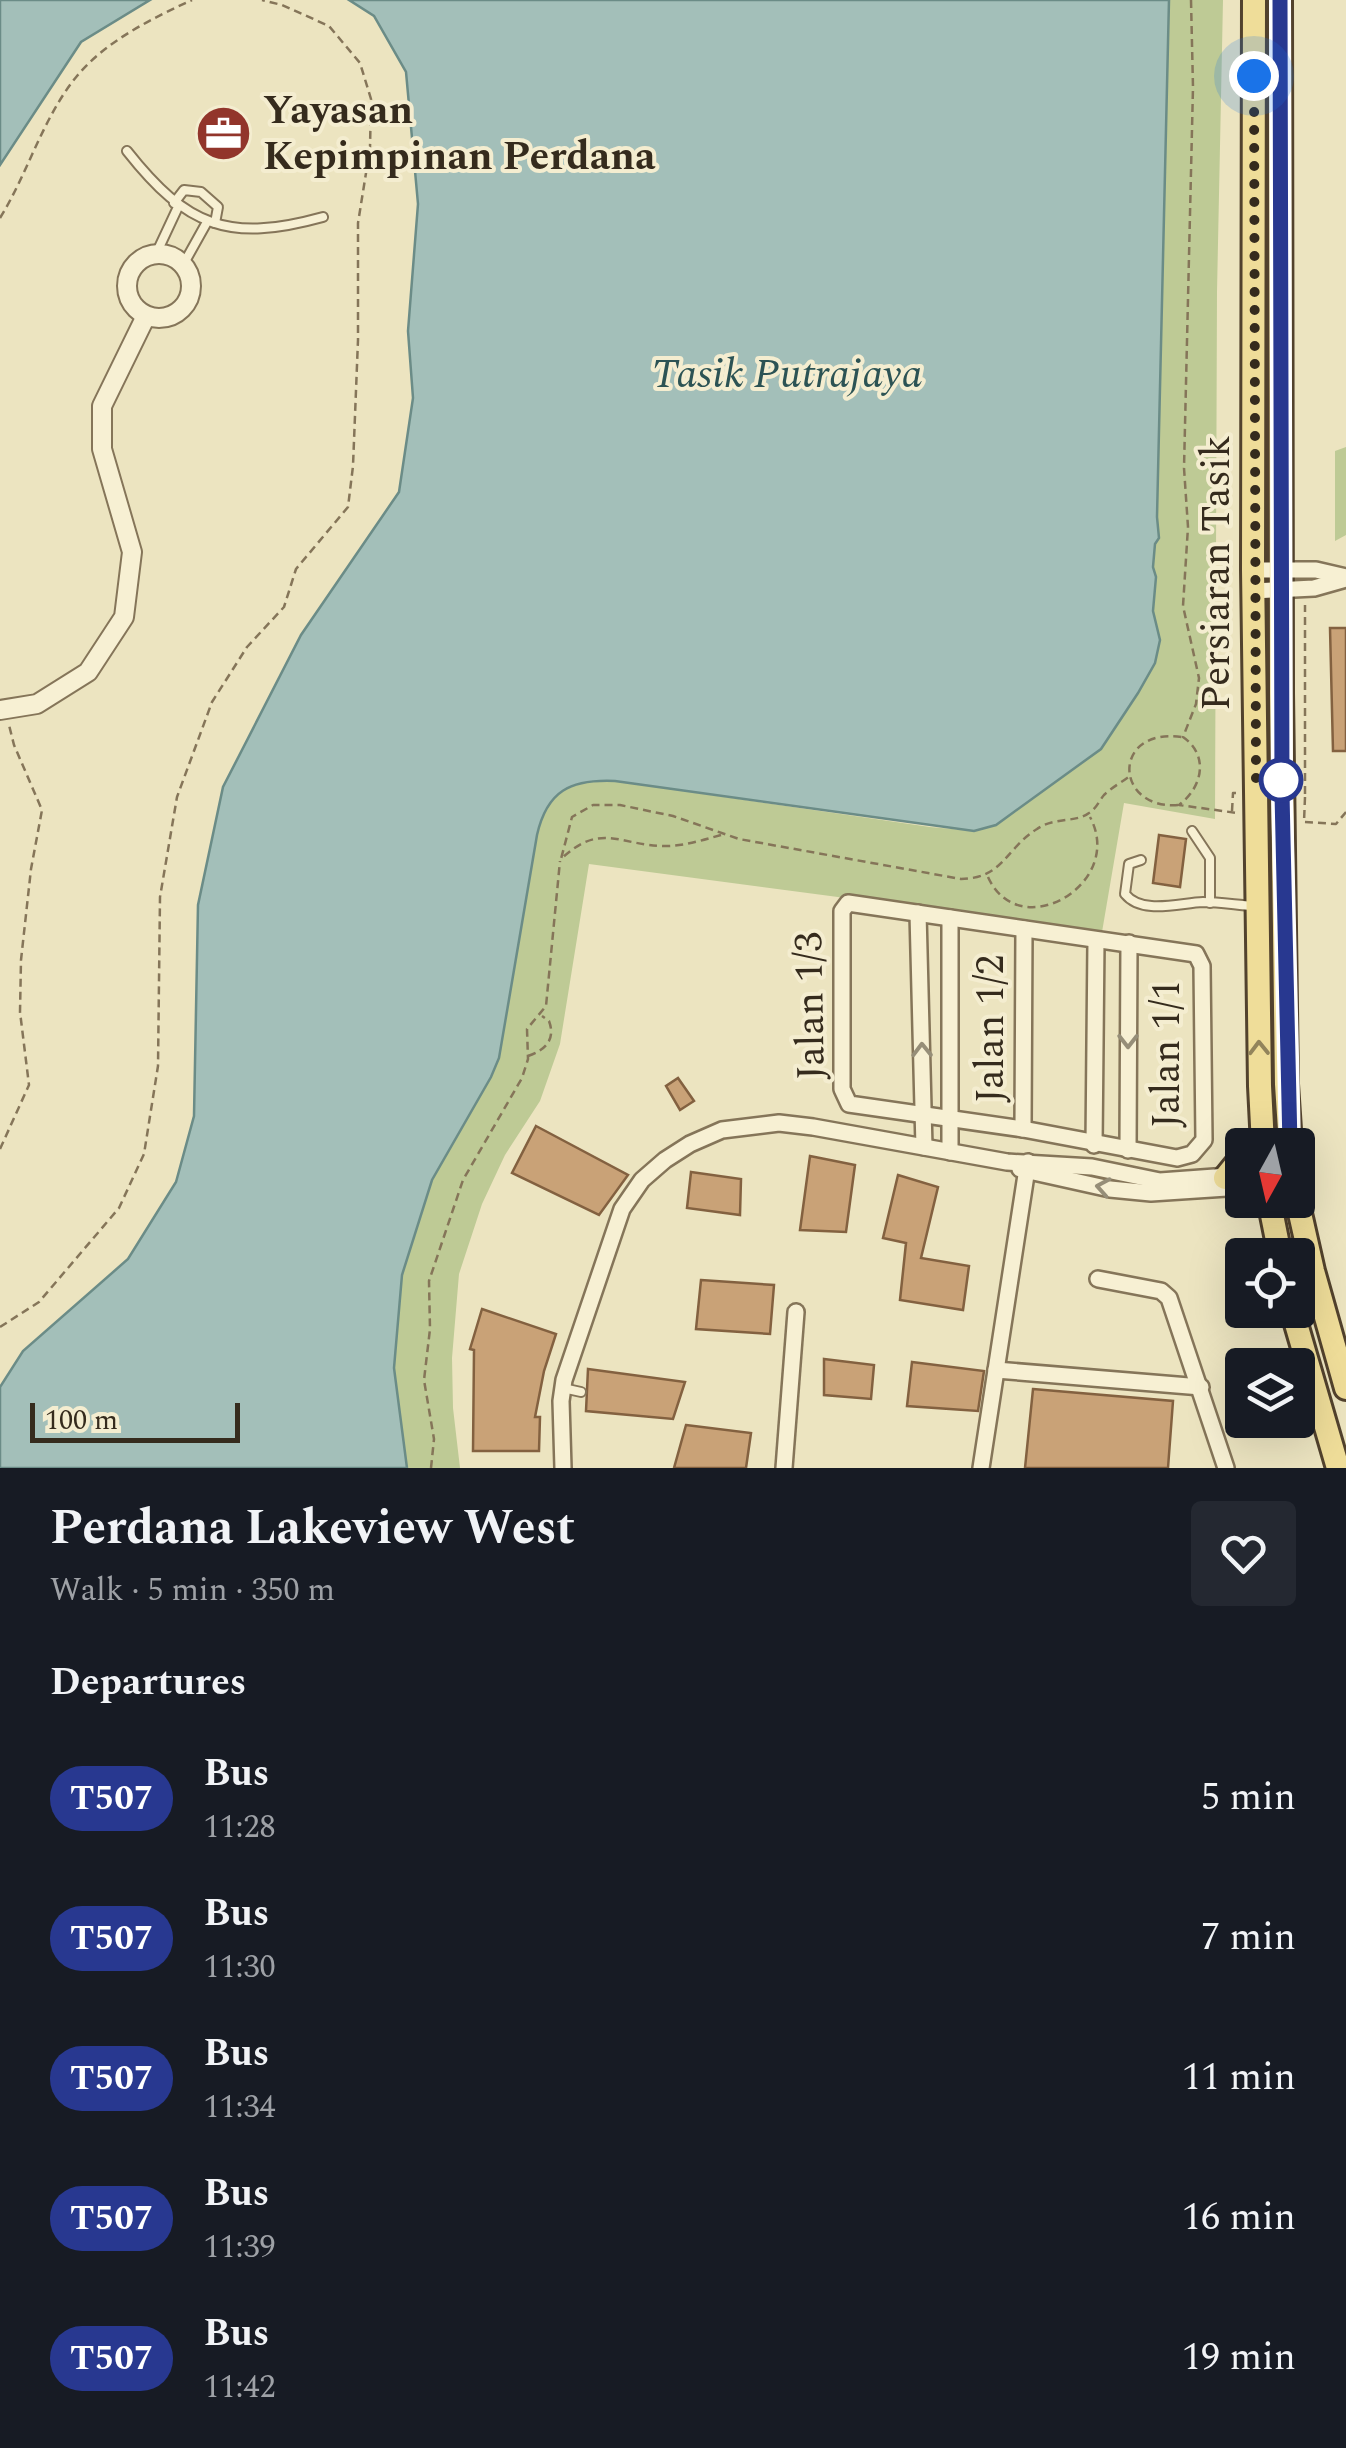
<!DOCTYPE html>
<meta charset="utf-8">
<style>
body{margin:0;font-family:Spectral,serif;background:#242831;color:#f1f3f6;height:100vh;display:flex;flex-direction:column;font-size:38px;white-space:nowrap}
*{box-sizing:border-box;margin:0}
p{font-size:32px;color:#9ea1a6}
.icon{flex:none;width:55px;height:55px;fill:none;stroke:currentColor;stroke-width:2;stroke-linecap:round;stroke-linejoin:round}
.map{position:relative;height:1468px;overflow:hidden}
.panel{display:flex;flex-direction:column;background:#171b24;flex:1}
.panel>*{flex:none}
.badge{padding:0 20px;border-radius:32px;font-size:35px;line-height:65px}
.needle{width:65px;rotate:188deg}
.tools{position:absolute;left:1225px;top:1128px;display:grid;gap:20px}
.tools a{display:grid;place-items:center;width:90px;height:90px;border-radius:10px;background:#171b24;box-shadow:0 10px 40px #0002;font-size:50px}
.scale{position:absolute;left:30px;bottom:25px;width:210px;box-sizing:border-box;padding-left:10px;border:5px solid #352b1d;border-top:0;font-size:28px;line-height:35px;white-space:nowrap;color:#352b1d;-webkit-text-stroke:8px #f4edd0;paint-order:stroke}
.you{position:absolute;width:50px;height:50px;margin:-25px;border:8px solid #fff;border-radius:50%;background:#1a73e8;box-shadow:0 0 0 15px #1a73e833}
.map>.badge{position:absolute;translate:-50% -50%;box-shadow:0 0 0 5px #fff}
h2{padding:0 50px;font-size:38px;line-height:90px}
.round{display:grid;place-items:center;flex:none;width:105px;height:105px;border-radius:10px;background:#242831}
.head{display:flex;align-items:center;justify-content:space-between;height:170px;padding:0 50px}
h1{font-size:48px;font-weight:700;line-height:75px}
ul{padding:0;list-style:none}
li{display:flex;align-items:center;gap:30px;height:140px;padding:0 50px}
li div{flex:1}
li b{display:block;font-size:38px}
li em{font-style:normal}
li .badge{min-width:110px;font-weight:700;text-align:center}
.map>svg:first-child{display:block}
</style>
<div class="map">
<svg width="1346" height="1468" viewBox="0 0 1346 1468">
<rect width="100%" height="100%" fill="#ece4c0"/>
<g fill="#beca95">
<path d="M1169,0h54l-6,292 -2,527 -91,-16 -22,129 -513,-68 -29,180 -20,57 -35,54 -23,49 -23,70 -7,84 1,50 7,60h-53l-13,-100 8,-93 30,-95 59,-103 8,-19 38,-223c10,-45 33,-56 78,-54l315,46 44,4 22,-6 105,-76 59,-109 -7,-29 3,-34 -4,-10 3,-23 4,-6 -2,-21z"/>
<polygon points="1346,447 1346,535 1335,541 1335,451"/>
</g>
<g fill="#a3bfb9" stroke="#6b8c87" stroke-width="2.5">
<polygon points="0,0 150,0 81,42 0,165"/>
<path d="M349,0h820l-12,517 2,21 -4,6 -2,23 3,10 -3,34 7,29 -5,23 -17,30 -37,56 -105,76 -22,6 -359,-50c-45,-2 -68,10 -78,54l-38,223 -8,19 -59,103 -30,95 -8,93 13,100h-407v-81l23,-36 105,-92 48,-77 18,-66 4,-211 25,-118 78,-152 98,-143 14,-94 -5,-67 10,-127 -12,-132 -32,-56z"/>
</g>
<g fill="#c9a277" stroke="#836140" stroke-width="2.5">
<polygon points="1330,628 1346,628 1346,751 1333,751"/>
<polygon points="1159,835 1186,839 1180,887 1153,883"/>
<polygon points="678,1078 694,1101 680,1110 666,1086"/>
<polygon points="536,1126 628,1175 599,1215 512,1173"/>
<polygon points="810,1156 855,1165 846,1232 800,1230"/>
<polygon points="691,1172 741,1179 740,1215 687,1208"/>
<polygon points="898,1175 938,1187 921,1258 969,1266 963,1310 900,1300 906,1243 883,1238"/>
<polygon points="701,1280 774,1285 770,1334 696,1329"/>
<polygon points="482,1309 556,1334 544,1371 535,1417 540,1417 539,1451 473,1451 474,1350 470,1349"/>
<polygon points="824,1359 874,1365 871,1399 824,1395"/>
<polygon points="912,1362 984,1371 978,1411 907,1406"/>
<polygon points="588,1369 685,1382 673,1419 586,1411"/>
<polygon points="1033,1389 1173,1401 1168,1468 1025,1468"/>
<polygon points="686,1425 751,1433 746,1468 674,1468"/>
</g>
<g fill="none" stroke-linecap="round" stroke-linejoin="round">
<defs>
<g id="service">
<path d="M127,151c60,76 102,92 196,66"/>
<polyline points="174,203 184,190 201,192 218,207 215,223"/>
<polyline points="156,254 178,207"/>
<polyline points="183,265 207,222"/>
<polyline points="1192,831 1210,858 1210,903"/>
<path d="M1141,860l-12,4 -4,30c17,21 54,9 78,8 17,0 34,3 50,4"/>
<polyline points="563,1388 581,1392"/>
</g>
<g id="minor">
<polyline points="1253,570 1316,570 1346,577"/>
<polyline points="1254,591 1314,588 1346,579"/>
<polygon points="848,903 1196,954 1202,966 1204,1140 1192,1154 1177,1158 1023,1129 849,1104 842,1089 842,911"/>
<polyline points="918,913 924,1147"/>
<polyline points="1023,1129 1024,929"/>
<polyline points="1094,1145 1096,941"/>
<polyline points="1128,1150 1129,943"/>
<polyline points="950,1152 950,918"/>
<polyline points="1020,1169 1110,1189 1151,1193 1242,1187"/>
<polyline points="1098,1279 1161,1291 1169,1298 1226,1468"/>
<polyline points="996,1370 1201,1387"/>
<polyline points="563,1468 561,1401 564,1380 622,1209 642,1180 665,1160 690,1144 722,1130 779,1123 813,1127 1007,1162 1092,1167 1160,1181 1242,1175"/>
<polyline points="784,1468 796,1312"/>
<polyline points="981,1468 1028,1162"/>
</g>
<g id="tertiary">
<circle cx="159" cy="286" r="32"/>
<polyline points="0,710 37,704 88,672 124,617 132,552 102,449 102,406 146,316"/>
</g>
<g id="primary">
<polyline points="1254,0 1253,570 1260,1086 1263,1145"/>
<polyline points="1280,0 1281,693 1286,1084 1290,1145"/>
<polyline points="1225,1178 1242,1157"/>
<polyline points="1269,1200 1280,1255"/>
<polyline points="1297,1200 1313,1271 1346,1388"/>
<polyline points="1292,1310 1338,1468"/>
</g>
</defs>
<use href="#service" stroke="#857559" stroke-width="12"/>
<use href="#minor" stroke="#857559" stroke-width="20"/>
<use href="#tertiary" stroke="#857559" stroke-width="22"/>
<use href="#primary" stroke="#52422d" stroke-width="28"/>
<g stroke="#857559" stroke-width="2.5" stroke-dasharray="8 5" stroke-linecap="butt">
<path d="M1191,0l2,87 -9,381 4,59 -5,79 16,72 -3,26 -13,33c26,18 20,50 -4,68l58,8"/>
<path d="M0,218c28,-45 43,-101 77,-142 29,-35 74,-57 115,-76"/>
<polyline points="1305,794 1305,605"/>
<polyline points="1305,797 1304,822 1336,824 1346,812"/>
<path d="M1178,805c-64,5 -67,-78 4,-68"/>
<polyline points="1232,811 1233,793 1236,793"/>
<path d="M721,835c-18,5 -37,11 -55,11 -47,0 -64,-25 -105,13l11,-42 21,-12h27l53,11 66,23 222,40c43,-1 44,-30 76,-50 17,-12 38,-6 52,-16 7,-4 10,-12 15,-18 7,-7 18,-13 26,-19"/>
<path d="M988,877c31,69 138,7 102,-60"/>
<path d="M528,1056c17,-6 28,-16 21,-35l-7,-5"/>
<polyline points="0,1149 29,1085 20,1012 21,960 31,869 42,810 14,745 9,725"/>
<polyline points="0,1327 39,1302 119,1208 144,1154 158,1066 160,897 177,797 212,702 247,647 284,607 296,569 348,507 353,466 358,340 358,223 370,148 371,99 360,63 329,26 282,5 262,0"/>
<polyline points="431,1468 434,1439 424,1380 430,1329 429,1281 463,1180 522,1078 528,1059 527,1029 546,1006 560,861"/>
</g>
<use href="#service" stroke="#f7f0d3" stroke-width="8"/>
<use href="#minor" stroke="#f7f0d3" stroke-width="15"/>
<use href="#tertiary" stroke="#f7f0d3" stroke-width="18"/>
<use href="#primary" stroke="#efdd99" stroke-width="22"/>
</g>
<defs><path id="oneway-chevron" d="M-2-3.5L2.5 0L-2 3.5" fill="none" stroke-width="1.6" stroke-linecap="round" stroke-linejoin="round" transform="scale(2.5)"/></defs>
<g stroke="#968e78">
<use href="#oneway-chevron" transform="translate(1128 1041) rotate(90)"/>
<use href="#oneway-chevron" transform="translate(922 1050) rotate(-91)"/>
<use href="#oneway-chevron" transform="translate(1103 1187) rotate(-170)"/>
</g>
<use stroke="#92845b" href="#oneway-chevron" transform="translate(1259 1048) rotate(-91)"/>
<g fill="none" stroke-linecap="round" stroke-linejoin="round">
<defs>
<polyline id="line" points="1280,0 1282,794 1290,1145"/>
</defs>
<use href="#line" stroke="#fff" stroke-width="22"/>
<use href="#line" stroke="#283890" stroke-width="15"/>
<polyline stroke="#352b1d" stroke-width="10" stroke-dasharray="0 18" points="1254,76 1256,780 1281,780"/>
</g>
<defs>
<symbol id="office-disc" viewBox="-11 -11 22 22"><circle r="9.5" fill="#92352b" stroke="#f4edd0"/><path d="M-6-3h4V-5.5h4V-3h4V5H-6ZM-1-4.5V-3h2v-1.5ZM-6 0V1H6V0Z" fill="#fff"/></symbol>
</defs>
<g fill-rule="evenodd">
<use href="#office-disc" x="192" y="102" width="63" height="63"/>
</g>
<circle fill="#fff" stroke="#283890" stroke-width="5" cx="1281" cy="780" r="20"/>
<g text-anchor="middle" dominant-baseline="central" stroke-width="8" stroke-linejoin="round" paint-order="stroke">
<g font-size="40" font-weight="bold" fill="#352b1d" stroke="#f4edd0" text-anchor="start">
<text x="263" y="111">Yayasan<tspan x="263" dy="46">Kepimpinan Perdana</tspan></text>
</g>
<g font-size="40" fill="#352b1d" stroke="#f4edd0">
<text transform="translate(1217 573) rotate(-90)">Persiaran Tasik</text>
<text transform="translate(811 1006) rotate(-91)">Jalan 1/3</text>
<text transform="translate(991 1029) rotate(-90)">Jalan 1/2</text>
<text transform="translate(1167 1054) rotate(-90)">Jalan 1/1</text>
</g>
<g font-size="42" font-style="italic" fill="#2c5354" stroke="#f4edd0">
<text x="787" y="374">Tasik Putrajaya</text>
</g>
</g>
</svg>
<div class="tools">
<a><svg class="needle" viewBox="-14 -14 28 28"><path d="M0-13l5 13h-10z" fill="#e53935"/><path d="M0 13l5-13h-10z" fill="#9ea1a6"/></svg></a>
<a><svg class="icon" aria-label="locate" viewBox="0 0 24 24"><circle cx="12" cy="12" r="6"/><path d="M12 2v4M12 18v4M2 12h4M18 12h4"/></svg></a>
<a><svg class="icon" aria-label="layers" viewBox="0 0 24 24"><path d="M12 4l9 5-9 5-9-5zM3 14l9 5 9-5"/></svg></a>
</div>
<div class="scale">100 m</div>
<div class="you" style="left:1254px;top:76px"></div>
</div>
<section class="panel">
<div class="head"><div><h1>Perdana Lakeview West</h1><p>Walk · 5 min · 350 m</p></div><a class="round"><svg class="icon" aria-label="heart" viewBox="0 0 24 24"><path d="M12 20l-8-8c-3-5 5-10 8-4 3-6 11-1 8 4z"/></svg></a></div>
<h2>Departures</h2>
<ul>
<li><span class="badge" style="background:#283890;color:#fff">T507</span><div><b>Bus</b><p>11:28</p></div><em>5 min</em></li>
<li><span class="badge" style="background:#283890;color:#fff">T507</span><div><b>Bus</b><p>11:30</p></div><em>7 min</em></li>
<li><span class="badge" style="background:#283890;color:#fff">T507</span><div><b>Bus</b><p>11:34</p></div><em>11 min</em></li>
<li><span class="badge" style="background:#283890;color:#fff">T507</span><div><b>Bus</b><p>11:39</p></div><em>16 min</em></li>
<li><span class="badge" style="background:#283890;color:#fff">T507</span><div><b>Bus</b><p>11:42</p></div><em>19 min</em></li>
</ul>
</section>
